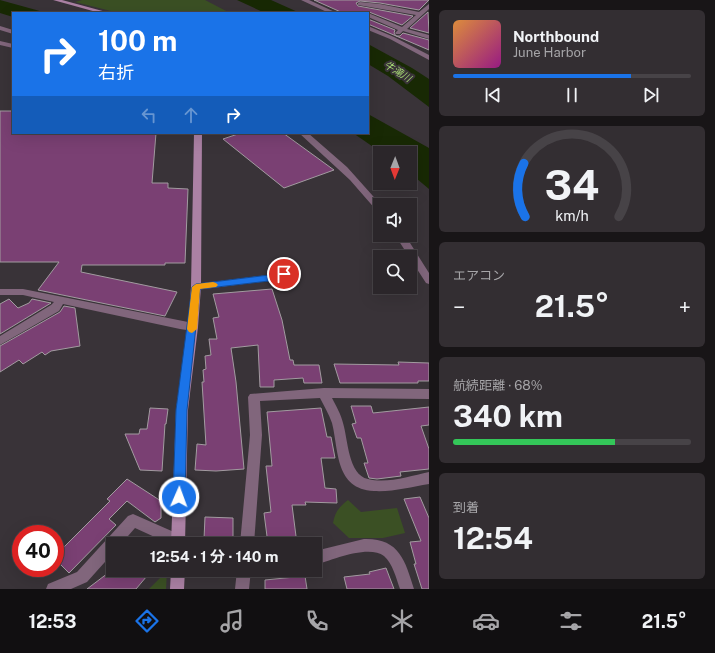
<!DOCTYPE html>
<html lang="ja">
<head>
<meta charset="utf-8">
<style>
  body { margin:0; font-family:"Public Sans","Noto Sans JP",sans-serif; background:#332e32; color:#f1f3f6; height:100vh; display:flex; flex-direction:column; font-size:15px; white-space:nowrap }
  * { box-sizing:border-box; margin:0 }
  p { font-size:13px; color:#a6a5a8 }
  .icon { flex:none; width:22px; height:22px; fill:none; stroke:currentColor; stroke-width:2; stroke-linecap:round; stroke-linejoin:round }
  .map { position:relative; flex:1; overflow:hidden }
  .panel { display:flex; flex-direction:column; gap:10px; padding:10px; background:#181517; width:286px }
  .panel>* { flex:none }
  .guide { position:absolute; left:12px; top:12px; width:357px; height:122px; border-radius:0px; box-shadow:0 4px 16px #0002,0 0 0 1px #474347; background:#1a73e8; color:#fff; overflow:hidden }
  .needle { width:26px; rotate:181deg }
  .buttons { position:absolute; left:373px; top:146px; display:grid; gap:8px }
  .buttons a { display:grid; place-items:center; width:44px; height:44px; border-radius:0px; background:#2b262a; box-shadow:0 4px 16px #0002,0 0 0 1px #474347; font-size:20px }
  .speed { position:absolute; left:12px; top:525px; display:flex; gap:8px; font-size:20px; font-weight:700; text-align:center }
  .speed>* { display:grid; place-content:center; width:52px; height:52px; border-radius:50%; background:#2b262a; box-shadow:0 4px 16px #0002,0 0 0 1px #474347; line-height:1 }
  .speed .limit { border:6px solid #d22; background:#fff; color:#111 }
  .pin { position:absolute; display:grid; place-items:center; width:34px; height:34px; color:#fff; margin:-17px; border:2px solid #fff; border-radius:50%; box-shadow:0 1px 4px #0007 }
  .me { position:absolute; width:44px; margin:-22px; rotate:2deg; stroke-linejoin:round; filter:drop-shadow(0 0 3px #0008) }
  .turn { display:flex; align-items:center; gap:14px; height:84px; padding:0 20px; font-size:18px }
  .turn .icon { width:52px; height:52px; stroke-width:2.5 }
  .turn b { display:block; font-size:28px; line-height:34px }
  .lanes { display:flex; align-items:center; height:38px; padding:0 20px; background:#0003; justify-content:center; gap:20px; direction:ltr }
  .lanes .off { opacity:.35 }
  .big { font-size:30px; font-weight:700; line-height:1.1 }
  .panel .widget { flex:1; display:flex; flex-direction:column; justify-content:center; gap:6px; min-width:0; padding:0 14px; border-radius:6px; background:#332e32 }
  .panel .dial { align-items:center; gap:0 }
  .dial svg { height:104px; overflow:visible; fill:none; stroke:#474347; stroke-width:7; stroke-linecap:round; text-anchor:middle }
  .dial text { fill:#f1f3f6; stroke:none }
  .song { display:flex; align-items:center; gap:12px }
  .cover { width:48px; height:48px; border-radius:6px; background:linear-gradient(135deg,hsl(30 70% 55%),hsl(310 70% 35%)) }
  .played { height:4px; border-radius:2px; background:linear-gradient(90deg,#1a73e8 75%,#474347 75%) }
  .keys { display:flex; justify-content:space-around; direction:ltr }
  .heat { display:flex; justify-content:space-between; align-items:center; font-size:22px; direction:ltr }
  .charge { height:6px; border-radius:3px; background:linear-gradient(90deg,#34c759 68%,#474347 0) }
  .trip { position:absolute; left:106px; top:537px; width:216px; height:40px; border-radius:0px; background:#2b262a; box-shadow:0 4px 16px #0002,0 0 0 1px #474347; font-weight:700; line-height:40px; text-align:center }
  .tab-bar { display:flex; height:64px; justify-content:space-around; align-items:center; background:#110f11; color:#a6a5a8 }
  .tab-bar .icon { width:28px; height:28px }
  .tab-bar .current { color:#1a73e8 }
  .tab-bar b { font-size:18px; color:#f1f3f6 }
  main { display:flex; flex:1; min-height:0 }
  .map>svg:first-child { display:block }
  .green { fill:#3b5024 }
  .water { fill:#182904 }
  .building { fill:#7a4073; stroke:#a29ba0 }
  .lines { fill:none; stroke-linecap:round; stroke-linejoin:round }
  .street { fill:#81667c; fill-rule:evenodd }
  .secondary { fill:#ab81a4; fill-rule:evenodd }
  .route { fill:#1a73e8; stroke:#114b97 }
  .slow { fill:#f59e0b }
  .labels { text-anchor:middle; stroke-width:4; stroke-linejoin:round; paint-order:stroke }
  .far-water-label { font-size:10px; font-style:italic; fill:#a2d272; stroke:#393338 }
</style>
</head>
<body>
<main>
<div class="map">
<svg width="429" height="589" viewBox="0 0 429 589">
  <rect width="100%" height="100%" fill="#393338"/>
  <path class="green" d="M82,0H205L230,13H119L75,2Z
    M348,500L361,512L397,508L405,533L383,538H349L333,523C335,512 339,507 348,500Z
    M167,571L166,589H149Z"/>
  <path class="water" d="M0,0L47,13H13V17L0,13Z
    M237,0H271L300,13H265Z
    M368,44L412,68L429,79V107L388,76L368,64Z
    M368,114L429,148V189L410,173V153H382L353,133H368Z"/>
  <path class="building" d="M314,0H429L419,10L380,3L360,1L356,3L358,6L413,16L402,25L369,12L366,13H343Z
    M428,12L429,33L410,28Z
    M368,19L395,30L394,33L396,36H400L403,33L429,40V50L368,24Z
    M0,111H13V133H156L152,183H168V188L188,189L185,263H165V265H82L81,272L177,292L165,316L38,290L59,262H0Z
    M241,133H283L334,170L284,188L223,139Z
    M272,289L282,320L290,360H293L294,365H319L322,383H304L303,378L274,380V387H260L258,345L231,348L236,382L244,469L216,471L195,470L197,444L206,445L202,382H204L203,370L206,369L205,356L211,355L209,339H217L213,318L219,317L213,294Z
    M9,299L18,308L29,303L32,299L51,303L0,334V304Z
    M64,306L75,308L80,346L51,351L45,355L42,352L23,364L19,360L0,372V346L60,312Z
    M398,362L429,363V381H418V383H340L334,364L399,365Z
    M351,406H371L373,413L429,407V425L421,426L429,449V469L400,472L401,476L377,479L369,478L364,463H368L361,438H357L352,424L356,423Z
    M150,408L168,409L166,424H165L162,471L140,470L125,434H139L140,429H147Z
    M321,408L327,437H331L335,458H321L325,488L336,489L337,503L305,502L306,505H292L297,544H268L264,513L271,512L266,466H272L267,412Z
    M127,479L161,501V518L155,522L127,501L109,519L116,525L69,573L55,559V556L110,501L107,499Z
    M420,497L429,518V589H422L414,564H416L410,542L421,541L404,499Z
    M205,517L233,518V540L204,539Z
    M386,568L394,589H347L344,577L370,574L369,572Z
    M112,570H152L136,589H87Z
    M305,576L307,589H265V580Z"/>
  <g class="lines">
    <path class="street" d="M301,0H309L337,13H329Z
      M360,2L380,4L419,12L429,4V9L407,29L429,35V39L403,31L400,34H396L395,33L398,30L368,17V13L402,27L416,15L358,5V3Z
      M0,26L13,30V34L0,30Z
      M368,26L394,37L429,55V60L390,39L368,30Z
      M0,41L13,44V48L0,45Z
      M299,133H308L347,167L381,205H380V212L377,211L350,180Z
      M395,235H405L429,273V284L426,283Z
      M283,271L288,274L286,276L269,281L196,290L191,287L196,284L269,275Z
      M0,289H23L193,323L197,324L198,327L197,330L193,331L180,329L63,304L59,311L0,345V336L51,305L54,302L23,295H0Z
      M324,388L429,389V399L332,398C336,406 341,414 343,423C348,439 348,475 368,479C387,484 410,476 429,472V484C411,487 393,492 374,491C335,489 339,451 332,423C329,414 324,406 320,398L260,401L262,435L254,544H240L250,435L248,397L250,394Z
      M133,514L183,536L185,541L184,544H170L135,528L121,544H113V553L87,582L71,589H46L48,584L77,572L128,516Z
      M364,539C399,538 405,560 414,589H400C396,578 393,564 384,556C369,544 331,560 315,565V551Z
      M237,570H251L249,589H235Z"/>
    <path class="secondary" d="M53,0H62L110,13H100Z
      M194,133H202L201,287L198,327L188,410L185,544H171L176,410L188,327L191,287Z
      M171,570H185L184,589H170Z"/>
  </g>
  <path class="route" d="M284,271L287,272L288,274L287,276L269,281L200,289L187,410L185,497L184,501L179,503L175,501L173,497L176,410L192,287L196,284L269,275Z"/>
  <path class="slow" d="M213,282L216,283L218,285L216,287L200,289L197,329L192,333L189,332L187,329L192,287L196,284Z"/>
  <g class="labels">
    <g class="far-water-label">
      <text transform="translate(398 71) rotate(32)" y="4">牛滝川</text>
    </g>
  </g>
</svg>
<div class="buttons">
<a><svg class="needle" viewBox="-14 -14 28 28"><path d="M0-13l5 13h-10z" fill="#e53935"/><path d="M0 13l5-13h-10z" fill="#a6a5a8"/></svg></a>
<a><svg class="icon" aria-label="sound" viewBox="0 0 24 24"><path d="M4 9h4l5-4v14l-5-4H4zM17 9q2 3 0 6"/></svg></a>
<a><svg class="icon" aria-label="search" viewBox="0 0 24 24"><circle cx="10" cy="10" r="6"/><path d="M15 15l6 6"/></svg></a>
</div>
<div class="speed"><div class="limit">40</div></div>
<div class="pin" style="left:284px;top:274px;background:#d93025"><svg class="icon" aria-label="arrive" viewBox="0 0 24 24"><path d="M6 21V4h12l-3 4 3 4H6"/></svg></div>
<svg class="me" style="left:179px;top:497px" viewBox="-20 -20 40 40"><circle r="17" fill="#1a73e8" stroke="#fff" stroke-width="3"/><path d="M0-11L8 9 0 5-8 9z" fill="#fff"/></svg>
<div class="trip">12:54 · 1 分 · 140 m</div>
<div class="guide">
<div class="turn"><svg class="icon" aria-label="right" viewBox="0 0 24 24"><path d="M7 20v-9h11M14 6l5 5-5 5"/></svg><div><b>100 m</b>右折</div></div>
<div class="lanes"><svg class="icon off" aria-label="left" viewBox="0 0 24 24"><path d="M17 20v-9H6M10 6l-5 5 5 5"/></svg><svg class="icon off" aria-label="ahead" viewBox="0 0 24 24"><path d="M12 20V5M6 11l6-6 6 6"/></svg><svg class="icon" aria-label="right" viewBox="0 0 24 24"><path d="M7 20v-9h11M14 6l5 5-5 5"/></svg></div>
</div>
</div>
<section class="panel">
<div class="widget">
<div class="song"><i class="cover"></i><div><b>Northbound</b><p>June Harbor</p></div></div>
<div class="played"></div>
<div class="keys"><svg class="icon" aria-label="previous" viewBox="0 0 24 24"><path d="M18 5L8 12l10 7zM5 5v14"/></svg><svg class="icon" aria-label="pause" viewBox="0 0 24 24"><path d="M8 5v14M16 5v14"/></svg><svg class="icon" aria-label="next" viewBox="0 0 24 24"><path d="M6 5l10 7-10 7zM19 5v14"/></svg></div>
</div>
<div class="widget dial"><svg viewBox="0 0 100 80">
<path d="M14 69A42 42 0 1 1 86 69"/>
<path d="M14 69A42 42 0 0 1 13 28" stroke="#1a73e8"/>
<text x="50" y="56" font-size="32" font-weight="700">34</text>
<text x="50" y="72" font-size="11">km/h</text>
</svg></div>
<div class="widget"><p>エアコン</p>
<div class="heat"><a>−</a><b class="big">21.5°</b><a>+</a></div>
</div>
<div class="widget"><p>航続距離 · 68%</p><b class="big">340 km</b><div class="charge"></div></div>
<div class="widget"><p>到着</p><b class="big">12:54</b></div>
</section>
</main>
<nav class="tab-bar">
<b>12:53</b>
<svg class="icon current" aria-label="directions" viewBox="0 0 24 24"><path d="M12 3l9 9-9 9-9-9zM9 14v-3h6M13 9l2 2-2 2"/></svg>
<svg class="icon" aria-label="music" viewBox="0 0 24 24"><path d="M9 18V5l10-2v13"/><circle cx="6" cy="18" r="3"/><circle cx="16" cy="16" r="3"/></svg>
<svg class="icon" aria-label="phone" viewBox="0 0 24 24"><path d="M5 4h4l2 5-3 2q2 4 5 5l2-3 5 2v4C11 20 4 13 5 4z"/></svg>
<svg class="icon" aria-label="climate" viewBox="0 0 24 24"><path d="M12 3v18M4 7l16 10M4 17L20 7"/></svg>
<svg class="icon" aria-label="car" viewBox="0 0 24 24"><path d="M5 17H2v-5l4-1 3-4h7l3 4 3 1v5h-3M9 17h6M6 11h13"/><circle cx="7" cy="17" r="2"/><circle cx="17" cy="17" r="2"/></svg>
<svg class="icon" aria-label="filters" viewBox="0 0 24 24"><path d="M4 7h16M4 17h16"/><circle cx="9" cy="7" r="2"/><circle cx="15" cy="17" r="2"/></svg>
<b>21.5°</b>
</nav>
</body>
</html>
